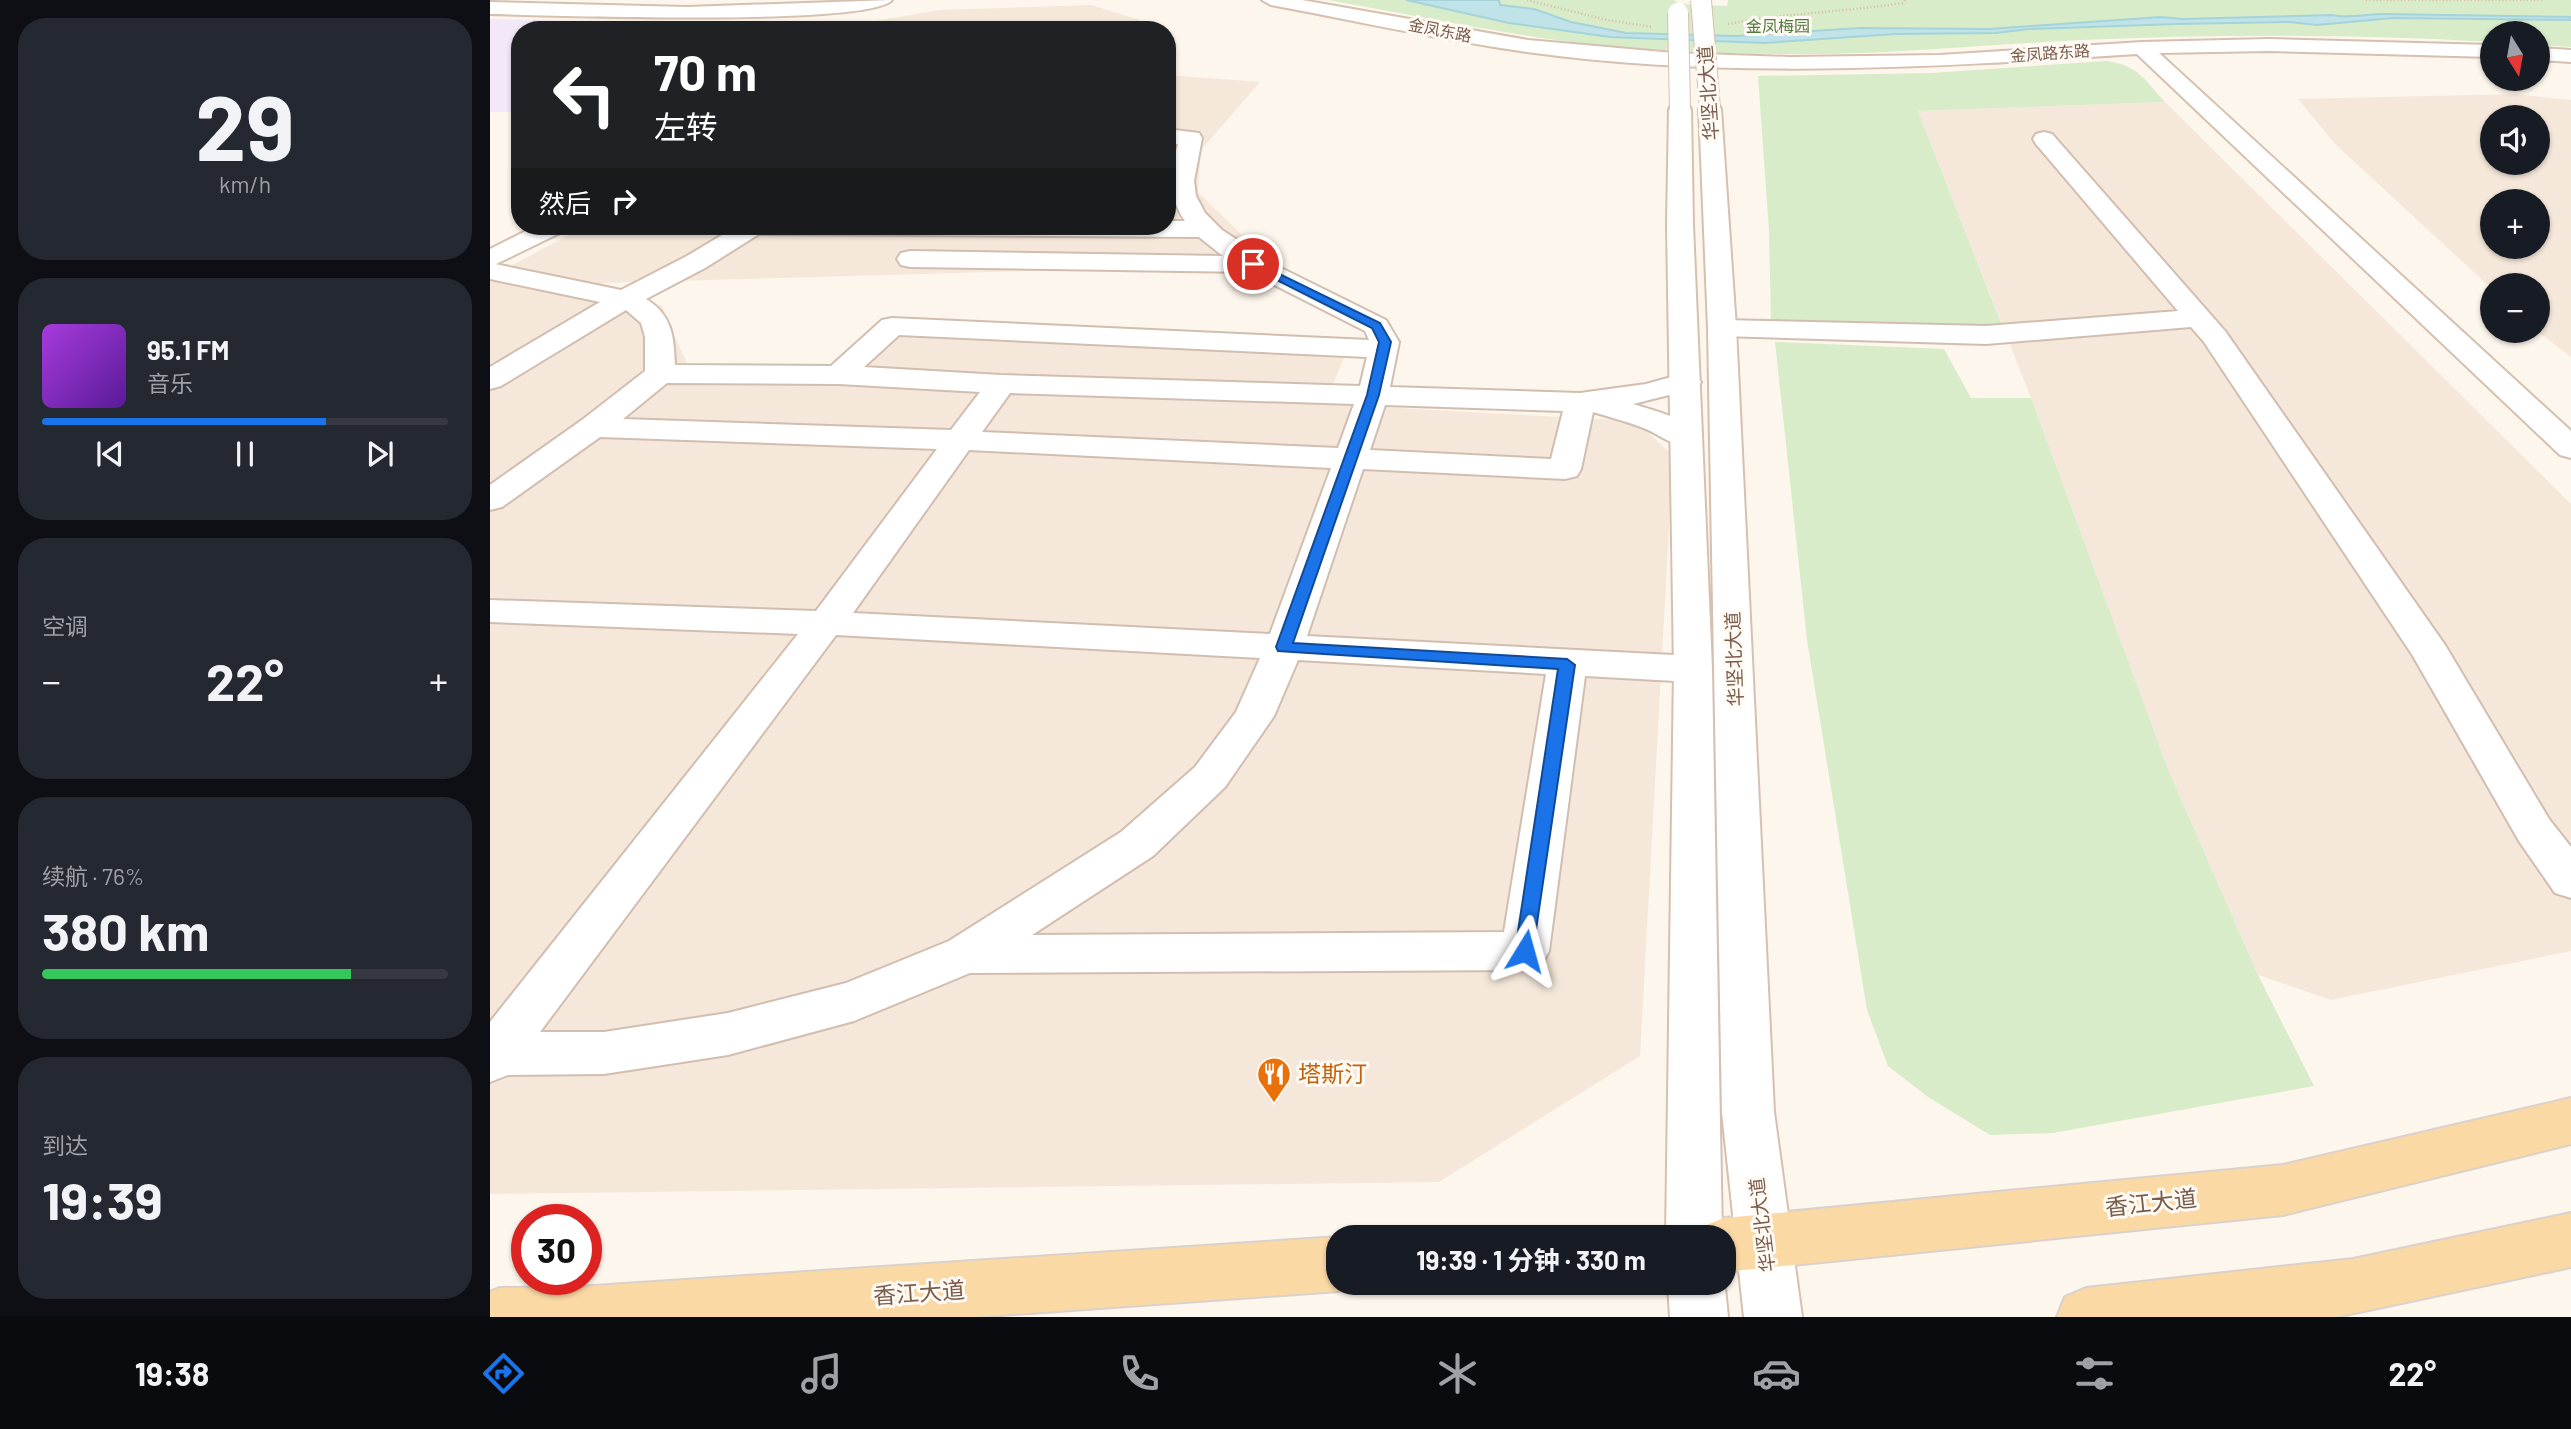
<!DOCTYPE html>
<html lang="zh">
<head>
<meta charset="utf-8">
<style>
  body { margin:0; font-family:Barlow,"Noto Sans SC",sans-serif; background:#242831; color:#f1f3f6; height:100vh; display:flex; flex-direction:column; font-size:26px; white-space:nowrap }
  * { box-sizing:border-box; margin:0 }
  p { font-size:23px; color:#9ea1a6 }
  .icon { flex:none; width:38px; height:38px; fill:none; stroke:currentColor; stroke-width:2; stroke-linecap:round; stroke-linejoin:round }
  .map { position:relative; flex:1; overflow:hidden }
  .side { display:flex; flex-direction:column; gap:18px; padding:18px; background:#0d0f14; width:490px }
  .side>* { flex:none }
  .guide { position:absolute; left:21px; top:21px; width:665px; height:214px; border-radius:28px; box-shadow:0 2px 5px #0004; background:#202124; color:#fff; overflow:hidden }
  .needle { width:46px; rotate:169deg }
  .buttons { position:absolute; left:1990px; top:21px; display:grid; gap:14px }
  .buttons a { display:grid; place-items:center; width:70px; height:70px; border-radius:50%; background:#171b24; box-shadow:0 2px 5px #0004; font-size:35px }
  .speed { position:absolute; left:21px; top:1204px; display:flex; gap:14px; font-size:35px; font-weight:700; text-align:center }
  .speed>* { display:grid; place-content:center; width:91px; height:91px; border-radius:50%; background:#171b24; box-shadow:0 2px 5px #0004; line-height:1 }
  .speed .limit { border:10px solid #d22; background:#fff; color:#111 }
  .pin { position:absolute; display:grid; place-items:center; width:60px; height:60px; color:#fff; margin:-30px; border:4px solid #fff; border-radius:50%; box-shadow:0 2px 7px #0007 }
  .me { position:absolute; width:77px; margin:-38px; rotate:8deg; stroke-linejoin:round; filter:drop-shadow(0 0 5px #0008) }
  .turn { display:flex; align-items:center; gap:24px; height:147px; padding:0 28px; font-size:32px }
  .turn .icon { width:91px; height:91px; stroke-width:2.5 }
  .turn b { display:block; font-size:49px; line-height:60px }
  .then { display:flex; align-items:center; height:66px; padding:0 28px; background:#0003; gap:14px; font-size:26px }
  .big { font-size:52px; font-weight:700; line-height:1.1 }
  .side .card { flex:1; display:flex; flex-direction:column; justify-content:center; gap:10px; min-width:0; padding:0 24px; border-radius:28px; background:#242831 }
  .side .dial { align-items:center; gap:0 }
  .dial b { font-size:91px; line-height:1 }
  .song { display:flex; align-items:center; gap:21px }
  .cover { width:84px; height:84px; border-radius:10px; background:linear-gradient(135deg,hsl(280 70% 55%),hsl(270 70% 35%)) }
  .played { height:7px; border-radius:4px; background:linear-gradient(90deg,#1a73e8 70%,#363941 70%) }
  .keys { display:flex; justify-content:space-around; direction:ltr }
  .heat { display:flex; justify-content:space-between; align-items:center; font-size:38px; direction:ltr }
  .charge { height:10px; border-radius:5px; background:linear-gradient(90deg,#34c759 76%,#363941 0) }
  .trip { position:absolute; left:836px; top:1225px; width:410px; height:70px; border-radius:28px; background:#171b24; box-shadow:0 2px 5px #0004; font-weight:700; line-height:70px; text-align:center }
  .tabs { display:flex; height:112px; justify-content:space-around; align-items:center; background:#090b0e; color:#9ea1a6 }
  .tabs .icon { width:49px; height:49px }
  .tabs .on { color:#1a73e8 }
  .tabs b { font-size:32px; color:#f1f3f6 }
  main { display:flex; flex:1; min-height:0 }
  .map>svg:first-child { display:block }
  .residential { fill:#f5e8da; fill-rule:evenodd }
  .education { fill:#f3e8fa }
  .green { fill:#d8ecc9 }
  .water { fill:#bfe3e8; stroke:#a5d3da; stroke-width:2 }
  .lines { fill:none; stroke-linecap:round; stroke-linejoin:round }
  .street-casing { stroke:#d1beb0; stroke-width:4 }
  .secondary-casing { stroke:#d6c0b0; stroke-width:4 }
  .primary-casing { stroke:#dad1cd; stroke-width:4 }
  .path { stroke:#d9b8a5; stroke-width:2.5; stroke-dasharray:1 2.5; stroke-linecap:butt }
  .street { fill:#fff; fill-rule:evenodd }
  .secondary { fill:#fff; fill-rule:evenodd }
  .primary { fill:#fbd9a5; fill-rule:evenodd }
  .secondary-bridge-casing { stroke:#d6c0b0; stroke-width:22; stroke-linecap:butt }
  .secondary-bridge { stroke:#fff; stroke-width:20 }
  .route { fill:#1a73e8; stroke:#114b97; stroke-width:2 }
  .labels { text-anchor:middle; stroke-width:6; stroke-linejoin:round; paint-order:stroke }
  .far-park-label { font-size:16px; fill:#537a41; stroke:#fffaf3 }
  .far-street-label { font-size:16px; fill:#7a5c4d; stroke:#fffaf3 }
  .street-label { font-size:19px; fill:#7a5c4d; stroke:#fffaf3 }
  .near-food-label { font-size:23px; fill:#c56008; stroke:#fffaf3; text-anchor:start }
  .near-street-label { font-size:23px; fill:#7a5c4d; stroke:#fffaf3 }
</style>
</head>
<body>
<main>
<section class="side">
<div class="card dial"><b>29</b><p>km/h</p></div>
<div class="card">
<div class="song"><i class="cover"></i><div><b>95.1 FM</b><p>音乐</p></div></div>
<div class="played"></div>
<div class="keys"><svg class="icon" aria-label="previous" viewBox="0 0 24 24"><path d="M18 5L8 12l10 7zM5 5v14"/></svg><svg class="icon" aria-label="pause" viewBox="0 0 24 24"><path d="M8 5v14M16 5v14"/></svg><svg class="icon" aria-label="next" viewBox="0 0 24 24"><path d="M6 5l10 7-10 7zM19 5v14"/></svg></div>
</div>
<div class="card"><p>空调</p>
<div class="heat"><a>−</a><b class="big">22°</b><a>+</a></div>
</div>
<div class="card"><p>续航 · 76%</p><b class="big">380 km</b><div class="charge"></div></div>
<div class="card"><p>到达</p><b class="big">19:39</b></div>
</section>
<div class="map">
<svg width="2081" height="1317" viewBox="0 0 2081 1317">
  <rect width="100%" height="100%" fill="#fdf6ec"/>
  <path class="residential" d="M601,5L650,20L647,30H370L374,23L450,10Z
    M677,75L770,82L711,150L708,192L781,264L112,283L172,306L198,366L333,373L383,329L854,358L835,404L1146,421L1183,456L1150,1056L949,1182L0,1194V277L96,226H677Z
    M2024,94L2081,100V357L2047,331L2048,285H2002V289L1845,144L1808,99ZM2002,117H2048V163H2002ZM2002,201H2048V247H2002Z
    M1675,102L2081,504V951L1841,1000L1768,975L1680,774L1541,398L1428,111Z"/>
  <path class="education" d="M0,19L73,21L74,26L138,27L160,22L270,23L292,30H30V112H0Z"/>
  <path class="green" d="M838,0H1184L1188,4L1237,6L1238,0H2081V47L2048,45V33H2002V42C1865,34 1728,34 1591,40C1505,44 1420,53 1333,54C1242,55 1148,51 1058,39C984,28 911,13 838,0Z
    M1616,61C1648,65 1654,79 1675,102L1428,111L1513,328L1393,327L1281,321L1279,231L1268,76L1441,73Z
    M1285,342L1454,349L1481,398H1541L1680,774L1768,975L1824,1086L1563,1133L1500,1135L1438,1097L1398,1066L1377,1010L1317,640Z"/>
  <path class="water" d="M916,0H1009L1010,5L1044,9L1081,22L1136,33L1246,36L1370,28L1499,29L1671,17L1693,19L1842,15C1858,19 1876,14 1894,14L2081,17V20L1903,18L1827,25L1800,22L1687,24L1539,29L1506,33L1405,34L1274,43L1120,37L1019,23Z"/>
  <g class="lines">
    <g class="street-casing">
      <path id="street" d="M677,129L709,133L712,138L704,181L706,196L715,213L732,230L787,266L896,320L909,342L900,387L1090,393L1156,384L1196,373L1207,376L1211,382L1207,388L1143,404C1165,411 1198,418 1212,438L1207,445C1184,450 1171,434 1151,427C1135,421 1119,417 1103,412L1091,469L1087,476L1075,479L873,469L817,636L1203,656L1217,660L1222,669L1217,678L1203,682L1095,676L1059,951L1052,964L1035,970L480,973L364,1021L238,1055L114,1074L18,1075L0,1082V1022L308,634L0,622V600L326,611L447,449L110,437L12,507L0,510V485L92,420L155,371V337L151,323L136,310L11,386L0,389V367L110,302L0,279V263L131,290L197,256L247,226H677V221H695C678,196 679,172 688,144L677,143ZM269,234L709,237L733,256L420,251L411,253L407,259L411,265L420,267L759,272L875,331L879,340L402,318L392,320L341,366L185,365C184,336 182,315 156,299L215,268ZM409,335L877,357L870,386L511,375L374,367ZM177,383L349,384L490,392L461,430L133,419ZM520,393L864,404L848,448L492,432ZM895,405L1073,411L1061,459L880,450ZM479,450L841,468L780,634L363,613ZM346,635L770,658L746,712L705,767L631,832L459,941L356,983L238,1013L114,1032H50ZM808,660L1056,674L1014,932L542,935L663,856L735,787L784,716Z
        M1554,132L1562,134L1735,331L1955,645L2059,819L2081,847V898L2065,893L2029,841L1923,656L1714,342L1701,327L1496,344L1232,336L1222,334L1218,328L1222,322L1232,320L1496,326L1688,311L1546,144L1543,139L1546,134Z"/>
    </g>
    <g class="secondary-casing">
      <path id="secondary" d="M402,0C380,27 52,15 0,14V2L197,7Z
        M772,0H812L1038,40L1184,53L1300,57L1450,55L1652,42L1779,39L2002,45V57L1779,51L1669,53L2081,431V458L2070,455L1647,54C1445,67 1239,80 1037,52C952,40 866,21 781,5Z
        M2048,48L2081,50V62L2048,60Z
        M1190,103L1198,104L1201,109L1203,225L1222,669L1232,1237H1176L1184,669L1177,225L1179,109L1182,104Z
        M1220,103L1228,104L1231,109L1246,328L1284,1112L1312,1317H1254L1232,1112L1218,328L1209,109L1212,104Z
        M46,226H78L74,231L0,267V249Z
        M1234,1278L1238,1317H1180L1178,1283H1234Z"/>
    </g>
    <g class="primary-casing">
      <path id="primary" d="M2081,1098V1144L1793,1215L1234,1272V1237H1209L1214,1226L1234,1218L1793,1165Z
        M2081,1213V1267L1846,1317H1567L1575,1297L1596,1288L1863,1259Z
        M849,1237V1283H869L849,1291L484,1317H0V1292L9,1288L88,1287Z"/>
    </g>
    <path class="path" d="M1037,0L1117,20L1163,27
      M1876,0H2053
      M1238,24C1296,13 1354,12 1412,3L1415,0"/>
    <use href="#street" class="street"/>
    <use href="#secondary" class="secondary"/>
    <use href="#primary" class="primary"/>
    <g class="secondary-bridge-casing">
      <path id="secondary-bridge" d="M1211,0L1220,109
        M1188,13L1190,109"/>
    </g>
    <use href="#secondary-bridge" class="secondary-bridge"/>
  </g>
  <path class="route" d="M763,261L890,323L901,342L889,395L803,643L1077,659L1085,665L1042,957L1035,959L1028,957L1025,951L1068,669L788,651L786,647L877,395L889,342L882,328L759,266V262Z"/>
  <defs>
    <g id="restaurant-pin" transform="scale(1.75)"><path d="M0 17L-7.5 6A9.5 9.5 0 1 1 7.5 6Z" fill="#e8710a" stroke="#fffaf3"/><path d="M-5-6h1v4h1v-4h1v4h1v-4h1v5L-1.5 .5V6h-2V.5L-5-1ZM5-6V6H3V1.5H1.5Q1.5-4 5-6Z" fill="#fff"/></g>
  </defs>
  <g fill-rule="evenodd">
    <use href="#restaurant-pin" x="784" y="1074"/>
  </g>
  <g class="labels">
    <g class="far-park-label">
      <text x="1288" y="32">金凤梅园</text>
    </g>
    <g class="far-street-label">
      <text transform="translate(950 30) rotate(11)" y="6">金凤东路</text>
      <text transform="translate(1560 53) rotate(-4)" y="6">金凤路东路</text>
    </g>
    <g class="street-label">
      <text transform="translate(1218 93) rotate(-94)" y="7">华坚北大道</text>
      <text transform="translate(1244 659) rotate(-92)" y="7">华坚北大道</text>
      <text transform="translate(1272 1225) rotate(-97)" y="7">华坚北大道</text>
    </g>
    <g class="near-food-label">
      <text x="808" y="1082">塔斯汀</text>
    </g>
    <g class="near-street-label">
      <text transform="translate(1661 1203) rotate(-6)" y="8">香江大道</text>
      <text transform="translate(429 1293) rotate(-4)" y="8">香江大道</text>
    </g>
  </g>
</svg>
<div class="buttons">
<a><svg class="needle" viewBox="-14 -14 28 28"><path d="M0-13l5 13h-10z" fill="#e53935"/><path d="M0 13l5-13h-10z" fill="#9ea1a6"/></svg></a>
<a><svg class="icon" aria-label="sound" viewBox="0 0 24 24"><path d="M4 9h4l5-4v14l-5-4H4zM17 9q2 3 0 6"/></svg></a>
<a>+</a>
<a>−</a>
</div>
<div class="speed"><div class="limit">30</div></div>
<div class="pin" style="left:763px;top:264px;background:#d93025"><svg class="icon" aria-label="arrive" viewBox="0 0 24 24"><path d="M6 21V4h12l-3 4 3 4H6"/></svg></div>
<svg class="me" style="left:1035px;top:951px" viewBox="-20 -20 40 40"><path d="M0-17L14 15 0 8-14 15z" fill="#1a73e8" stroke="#fff" stroke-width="4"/></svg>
<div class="trip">19:39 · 1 分钟 · 330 m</div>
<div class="guide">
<div class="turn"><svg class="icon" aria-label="left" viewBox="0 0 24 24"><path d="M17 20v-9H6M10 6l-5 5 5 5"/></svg><div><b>70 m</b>左转</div></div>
<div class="then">然后<svg class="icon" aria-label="right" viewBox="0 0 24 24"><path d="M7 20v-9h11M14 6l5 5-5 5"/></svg></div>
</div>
</div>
</main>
<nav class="tabs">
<b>19:38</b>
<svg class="icon on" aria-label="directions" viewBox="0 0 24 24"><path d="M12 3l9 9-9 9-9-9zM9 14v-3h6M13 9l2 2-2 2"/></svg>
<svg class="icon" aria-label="music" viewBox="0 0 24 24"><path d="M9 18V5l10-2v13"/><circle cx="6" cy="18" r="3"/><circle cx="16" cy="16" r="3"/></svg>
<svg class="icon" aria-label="phone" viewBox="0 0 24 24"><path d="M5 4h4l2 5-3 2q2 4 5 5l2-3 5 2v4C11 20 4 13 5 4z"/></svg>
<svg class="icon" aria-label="climate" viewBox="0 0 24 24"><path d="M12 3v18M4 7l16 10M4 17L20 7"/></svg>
<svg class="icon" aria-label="car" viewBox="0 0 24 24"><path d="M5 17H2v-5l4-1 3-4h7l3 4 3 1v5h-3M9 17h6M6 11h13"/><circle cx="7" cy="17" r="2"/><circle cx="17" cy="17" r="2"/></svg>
<svg class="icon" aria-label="filters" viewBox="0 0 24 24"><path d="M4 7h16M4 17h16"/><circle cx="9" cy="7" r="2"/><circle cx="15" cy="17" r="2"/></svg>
<b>22°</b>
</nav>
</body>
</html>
